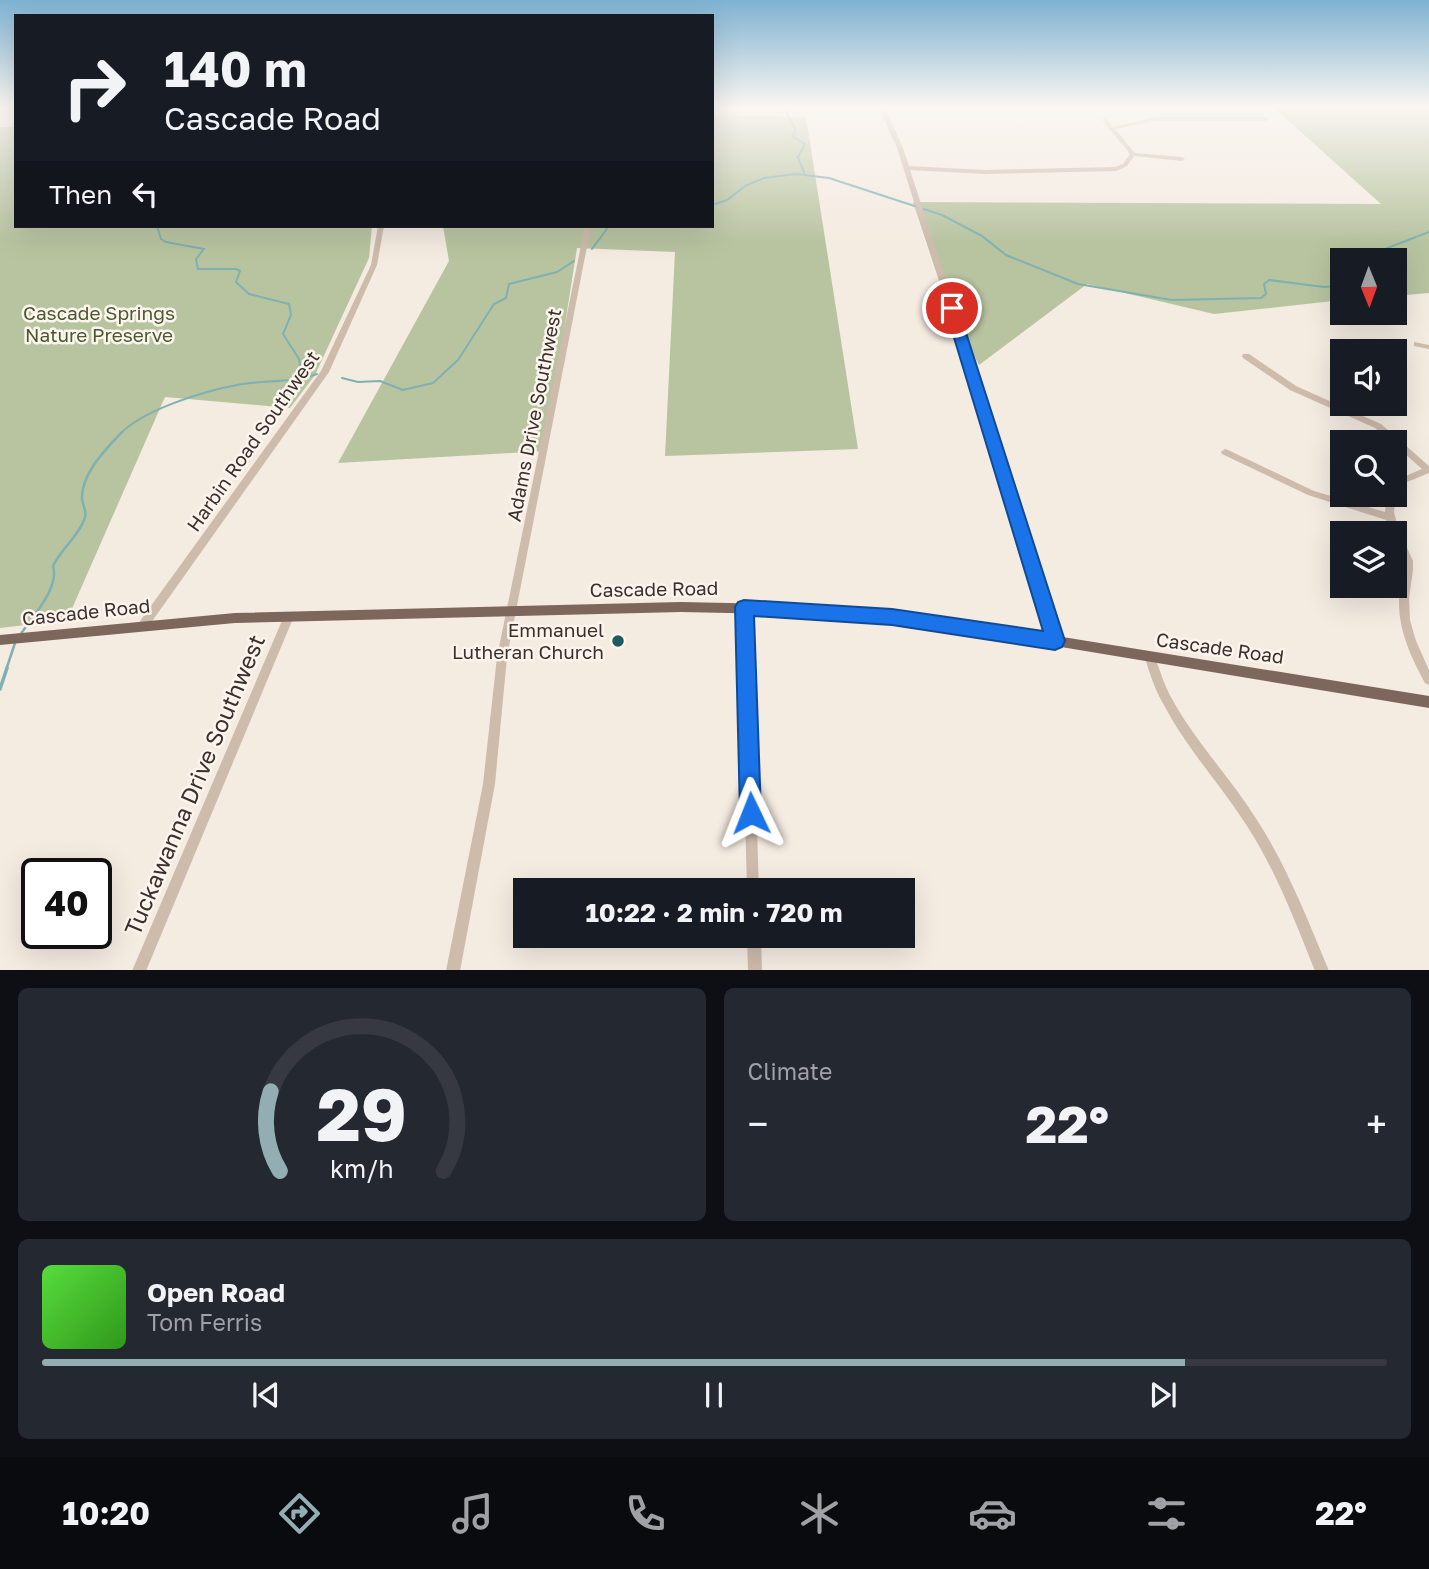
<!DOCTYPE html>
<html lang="en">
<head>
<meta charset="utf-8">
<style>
  body { margin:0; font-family:"Golos Text",sans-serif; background:#242831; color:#f1f3f6; height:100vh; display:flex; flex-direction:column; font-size:26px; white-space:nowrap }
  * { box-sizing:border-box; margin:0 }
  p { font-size:23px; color:#9ea1a6 }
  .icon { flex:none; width:38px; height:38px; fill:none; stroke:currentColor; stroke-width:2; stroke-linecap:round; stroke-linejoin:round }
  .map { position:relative; height:970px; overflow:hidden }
  .details { display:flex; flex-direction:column; gap:18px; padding:18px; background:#0d0f14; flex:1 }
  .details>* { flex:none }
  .guide { position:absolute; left:14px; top:14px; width:700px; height:214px; border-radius:0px; box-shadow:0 7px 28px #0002; background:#171b24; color:#f1f3f6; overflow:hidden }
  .needle { width:46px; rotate:179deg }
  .controls { position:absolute; left:1330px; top:248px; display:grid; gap:14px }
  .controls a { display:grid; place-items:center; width:77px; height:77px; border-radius:0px; background:#171b24; box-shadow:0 7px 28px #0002; font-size:35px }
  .speed { position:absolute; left:21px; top:858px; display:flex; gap:14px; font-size:35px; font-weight:700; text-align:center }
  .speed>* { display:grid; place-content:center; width:91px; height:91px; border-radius:50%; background:#171b24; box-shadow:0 7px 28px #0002; line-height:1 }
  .speed .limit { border:4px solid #111; border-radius:10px; background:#fff; color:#111 }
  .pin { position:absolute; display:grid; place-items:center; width:60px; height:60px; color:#fff; margin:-30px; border:4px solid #fff; border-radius:50%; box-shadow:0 2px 7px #0007 }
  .me { position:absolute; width:77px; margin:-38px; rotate:358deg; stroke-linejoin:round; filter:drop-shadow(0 0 5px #0008) }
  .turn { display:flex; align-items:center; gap:24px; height:147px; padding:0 35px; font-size:32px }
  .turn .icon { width:91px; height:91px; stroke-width:2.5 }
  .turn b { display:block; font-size:49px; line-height:60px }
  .then { display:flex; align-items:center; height:66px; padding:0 35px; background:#0003; gap:14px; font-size:26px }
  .big { font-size:52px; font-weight:700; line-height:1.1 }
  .details .card { flex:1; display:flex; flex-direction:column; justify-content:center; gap:10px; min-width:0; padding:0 24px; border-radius:10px; background:#242831 }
  .details .dial { align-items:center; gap:0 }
  .dial svg { height:182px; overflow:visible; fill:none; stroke:#363941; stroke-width:7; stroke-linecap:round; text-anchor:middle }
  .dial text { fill:#f1f3f6; stroke:none }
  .song { display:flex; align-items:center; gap:21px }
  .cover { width:84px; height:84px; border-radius:10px; background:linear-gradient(135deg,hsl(110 70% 55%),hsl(110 70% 35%)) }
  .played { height:7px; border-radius:4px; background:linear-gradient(90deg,#92aeb2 85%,#363941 85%) }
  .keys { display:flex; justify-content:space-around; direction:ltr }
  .heat { display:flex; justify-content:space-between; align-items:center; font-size:38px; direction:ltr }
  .details .tiles { flex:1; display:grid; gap:18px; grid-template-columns:1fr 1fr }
  .card:last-child { grid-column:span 2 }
  .trip { position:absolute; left:513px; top:878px; width:402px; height:70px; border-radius:0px; background:#171b24; box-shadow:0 7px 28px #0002; font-weight:700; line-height:70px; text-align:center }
  .tab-bar { display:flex; height:112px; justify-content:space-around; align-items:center; background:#090b0e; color:#9ea1a6 }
  .tab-bar .icon { width:49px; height:49px }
  .tab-bar .current { color:#92aeb2 }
  .tab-bar b { font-size:32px; color:#f1f3f6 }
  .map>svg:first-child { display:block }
  .green { fill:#b8c4a0 }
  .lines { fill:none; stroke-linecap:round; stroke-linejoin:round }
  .stream-far2 { stroke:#7fb0b2; stroke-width:2 }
  .stream-far1 { stroke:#7fb0b2; stroke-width:2.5 }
  .stream { stroke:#7fb0b2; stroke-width:3.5 }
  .minor { fill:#cdbbac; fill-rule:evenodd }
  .major { fill:#7d675c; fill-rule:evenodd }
  .route { fill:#1a73e8; stroke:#114b97; stroke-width:2 }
  .poi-dot { fill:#1f5a5e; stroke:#fbf5ee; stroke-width:2.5 }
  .labels { text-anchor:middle; stroke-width:5; stroke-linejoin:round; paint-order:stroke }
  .park-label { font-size:19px; fill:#4a5a2e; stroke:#fbf5ee }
  .street-label { font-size:19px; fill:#3b302b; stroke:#fbf5ee }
  .poi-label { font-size:19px; fill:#3b302b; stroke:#fbf5ee; text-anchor:end }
  .near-street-label { font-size:23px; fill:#3b302b; stroke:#fbf5ee }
</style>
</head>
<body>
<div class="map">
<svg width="1429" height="971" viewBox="0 0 1429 971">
  <rect width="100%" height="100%" fill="#f4ebe1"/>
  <path class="green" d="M1272,106H1429V293L1395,296V261H1342V300L1214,314L1087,284L979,365L946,301L913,202L1381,204Z
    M712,115L806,117L858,449L665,456L675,252L577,248L545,451L338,463L449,261L443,226H712Z
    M0,127H16V226H372L369,258L315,375L290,408L165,397L67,620L0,628Z"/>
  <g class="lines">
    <path class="stream-far2" d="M793,106L786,112L796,130L792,136L805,144L798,157L805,175
      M712,205L727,200L745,186L764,178L796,174L829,178L942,215L982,236L1006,255L1078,284L1172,300L1261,298L1266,294L1264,284L1269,280L1324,287L1342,286
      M157,226L161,239L166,242L204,249L196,259L198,269H236L240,271L236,282L249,294L289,304L291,315L283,334L299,359L303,379
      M592,249L609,226
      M1389,261L1383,255L1385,249L1429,232
      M342,378L358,382L380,381L403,390L433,383L458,360L494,304L506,298L509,284L557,272L574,261
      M119,435C142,410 204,391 237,385C264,380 291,383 317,374"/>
    <path class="stream-far1" d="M20,635C32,617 60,588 53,566C61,549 78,537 84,520C88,512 83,507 82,499C81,474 105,450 121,433
      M6,670L15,643"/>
    <path class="stream" d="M0,689L7,668"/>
    <path class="minor" d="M878,106H884L903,148L909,166L985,170L1115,167L1123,164L1130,154L1103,121L1102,120L1105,118L1113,127L1155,117H1266L1269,119L1266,121H1155L1115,129L1135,153L1182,157L1185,159L1182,161L1134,156L1127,166L1116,171L985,174L910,170L1041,571L1060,641L1059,644L1055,646L1051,644L1050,641L1031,571L897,148Z
      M378,226H384L377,265L329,372L148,627L144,628L140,627L139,624L140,621L321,371L371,265Z
      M585,226H591L507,657L495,784L460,971H446L483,784L497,657Z
      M1414,342L1429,345V349L1414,346Z
      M1243,354H1249L1296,386L1381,424L1429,466V473L1407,482L1397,498L1395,503L1394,512L1398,528L1413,561V570L1409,598L1410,620L1416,641L1429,670V685L1425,683C1411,657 1398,630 1399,599C1400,588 1405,577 1404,566C1403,554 1395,545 1395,534H1392L1386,520L1308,495L1222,454L1221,452L1225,449L1228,450L1314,491L1385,512L1386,503L1389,495H1395C1395,478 1408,475 1422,469L1395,445V443H1392L1375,428L1290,390L1243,358L1242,356Z
      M745,603L749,604L750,607L759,891H747L740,607L741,604Z
      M289,612L293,613L294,616L146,971H132L284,616L285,613Z
      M1150,653L1154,655C1160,670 1164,685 1172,699C1195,741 1229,776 1255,817C1286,864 1307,918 1329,971H1315C1295,921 1276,871 1247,826C1221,785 1188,750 1165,707C1156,692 1150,675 1145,658L1146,655Z
      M747,936H761L762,971H748Z"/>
    <path class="major" d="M681,602L816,605L964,621L1429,696V708L964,631L816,615L681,612L235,623L0,645V635L235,613Z"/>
  </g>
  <linearGradient id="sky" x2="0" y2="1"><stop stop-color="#7eb2d2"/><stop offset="0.44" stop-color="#faf6f2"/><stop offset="1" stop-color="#faf6f2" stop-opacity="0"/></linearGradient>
  <rect width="1429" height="242" fill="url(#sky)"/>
  <path class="route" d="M952,304L958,308L1065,641L1062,647L1055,650L892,625L754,616L761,813L758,821L751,824L743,821L740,813L735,607L738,602L744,600L892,609L1043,631L945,308Z"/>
  <circle class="poi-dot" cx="618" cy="641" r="7"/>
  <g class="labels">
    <g class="park-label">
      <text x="99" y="320">Cascade Springs<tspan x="99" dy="22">Nature Preserve</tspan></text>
    </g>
    <g class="street-label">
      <text transform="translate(534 415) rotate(-79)" y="7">Adams Drive Southwest</text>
      <text transform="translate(253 441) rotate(-55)" y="7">Harbin Road Southwest</text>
      <text transform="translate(654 589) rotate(-1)" y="7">Cascade Road</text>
      <text transform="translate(86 612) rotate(-6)" y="7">Cascade Road</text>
      <text transform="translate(1220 648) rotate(8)" y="7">Cascade Road</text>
    </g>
    <g class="poi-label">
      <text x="604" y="637">Emmanuel<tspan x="604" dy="22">Lutheran Church</tspan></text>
    </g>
    <g class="near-street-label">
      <text transform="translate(195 785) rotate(-67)" y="8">Tuckawanna Drive Southwest</text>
    </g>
  </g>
</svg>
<div class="controls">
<a><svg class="needle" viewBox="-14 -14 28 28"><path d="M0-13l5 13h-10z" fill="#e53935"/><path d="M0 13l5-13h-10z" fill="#9ea1a6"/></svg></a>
<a><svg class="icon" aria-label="sound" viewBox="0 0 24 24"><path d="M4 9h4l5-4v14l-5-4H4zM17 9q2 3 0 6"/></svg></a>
<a><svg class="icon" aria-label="search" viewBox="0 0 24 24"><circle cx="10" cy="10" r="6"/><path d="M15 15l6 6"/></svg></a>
<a><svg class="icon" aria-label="layers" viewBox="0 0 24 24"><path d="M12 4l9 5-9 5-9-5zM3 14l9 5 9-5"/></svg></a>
</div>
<div class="speed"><div class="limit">40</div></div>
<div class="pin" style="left:952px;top:308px;background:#d93025"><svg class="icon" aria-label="arrive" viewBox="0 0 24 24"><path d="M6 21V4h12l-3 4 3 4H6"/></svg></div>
<svg class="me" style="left:751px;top:813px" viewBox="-20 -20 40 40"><path d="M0-17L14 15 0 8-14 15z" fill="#1a73e8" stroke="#fff" stroke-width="4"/></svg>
<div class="trip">10:22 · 2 min · 720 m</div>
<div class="guide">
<div class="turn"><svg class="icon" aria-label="right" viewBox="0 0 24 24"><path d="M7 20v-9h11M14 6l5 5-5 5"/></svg><div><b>140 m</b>Cascade Road</div></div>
<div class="then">Then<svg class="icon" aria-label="left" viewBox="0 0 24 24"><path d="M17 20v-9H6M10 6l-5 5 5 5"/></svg></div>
</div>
</div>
<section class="details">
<div class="tiles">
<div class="card dial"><svg viewBox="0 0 100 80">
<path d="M14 69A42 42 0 1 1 86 69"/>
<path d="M14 69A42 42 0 0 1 10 34" stroke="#92aeb2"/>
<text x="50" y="56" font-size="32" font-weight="700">29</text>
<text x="50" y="72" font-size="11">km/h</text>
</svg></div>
<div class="card"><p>Climate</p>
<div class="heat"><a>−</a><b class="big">22°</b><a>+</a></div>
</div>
<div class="card">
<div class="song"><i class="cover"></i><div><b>Open Road</b><p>Tom Ferris</p></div></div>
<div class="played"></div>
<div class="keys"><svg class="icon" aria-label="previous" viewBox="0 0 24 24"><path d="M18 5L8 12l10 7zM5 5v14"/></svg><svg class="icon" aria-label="pause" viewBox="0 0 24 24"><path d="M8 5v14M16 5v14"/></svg><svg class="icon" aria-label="next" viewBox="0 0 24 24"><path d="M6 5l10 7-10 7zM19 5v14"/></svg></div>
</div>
</div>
</section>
<nav class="tab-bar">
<b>10:20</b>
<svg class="icon current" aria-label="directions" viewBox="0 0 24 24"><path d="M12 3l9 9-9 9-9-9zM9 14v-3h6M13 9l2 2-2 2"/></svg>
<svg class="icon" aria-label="music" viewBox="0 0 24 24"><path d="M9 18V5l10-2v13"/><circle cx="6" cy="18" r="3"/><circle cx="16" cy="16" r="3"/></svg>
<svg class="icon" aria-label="phone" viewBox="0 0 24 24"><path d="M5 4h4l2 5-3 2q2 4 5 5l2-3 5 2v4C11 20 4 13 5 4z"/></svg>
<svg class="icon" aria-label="climate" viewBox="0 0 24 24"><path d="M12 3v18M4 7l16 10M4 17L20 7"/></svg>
<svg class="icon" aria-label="car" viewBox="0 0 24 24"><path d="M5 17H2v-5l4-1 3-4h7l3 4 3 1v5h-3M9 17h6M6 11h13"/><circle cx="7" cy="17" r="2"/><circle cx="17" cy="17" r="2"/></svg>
<svg class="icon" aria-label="filters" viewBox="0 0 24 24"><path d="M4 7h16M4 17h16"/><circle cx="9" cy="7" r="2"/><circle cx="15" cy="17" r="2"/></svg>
<b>22°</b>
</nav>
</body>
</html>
